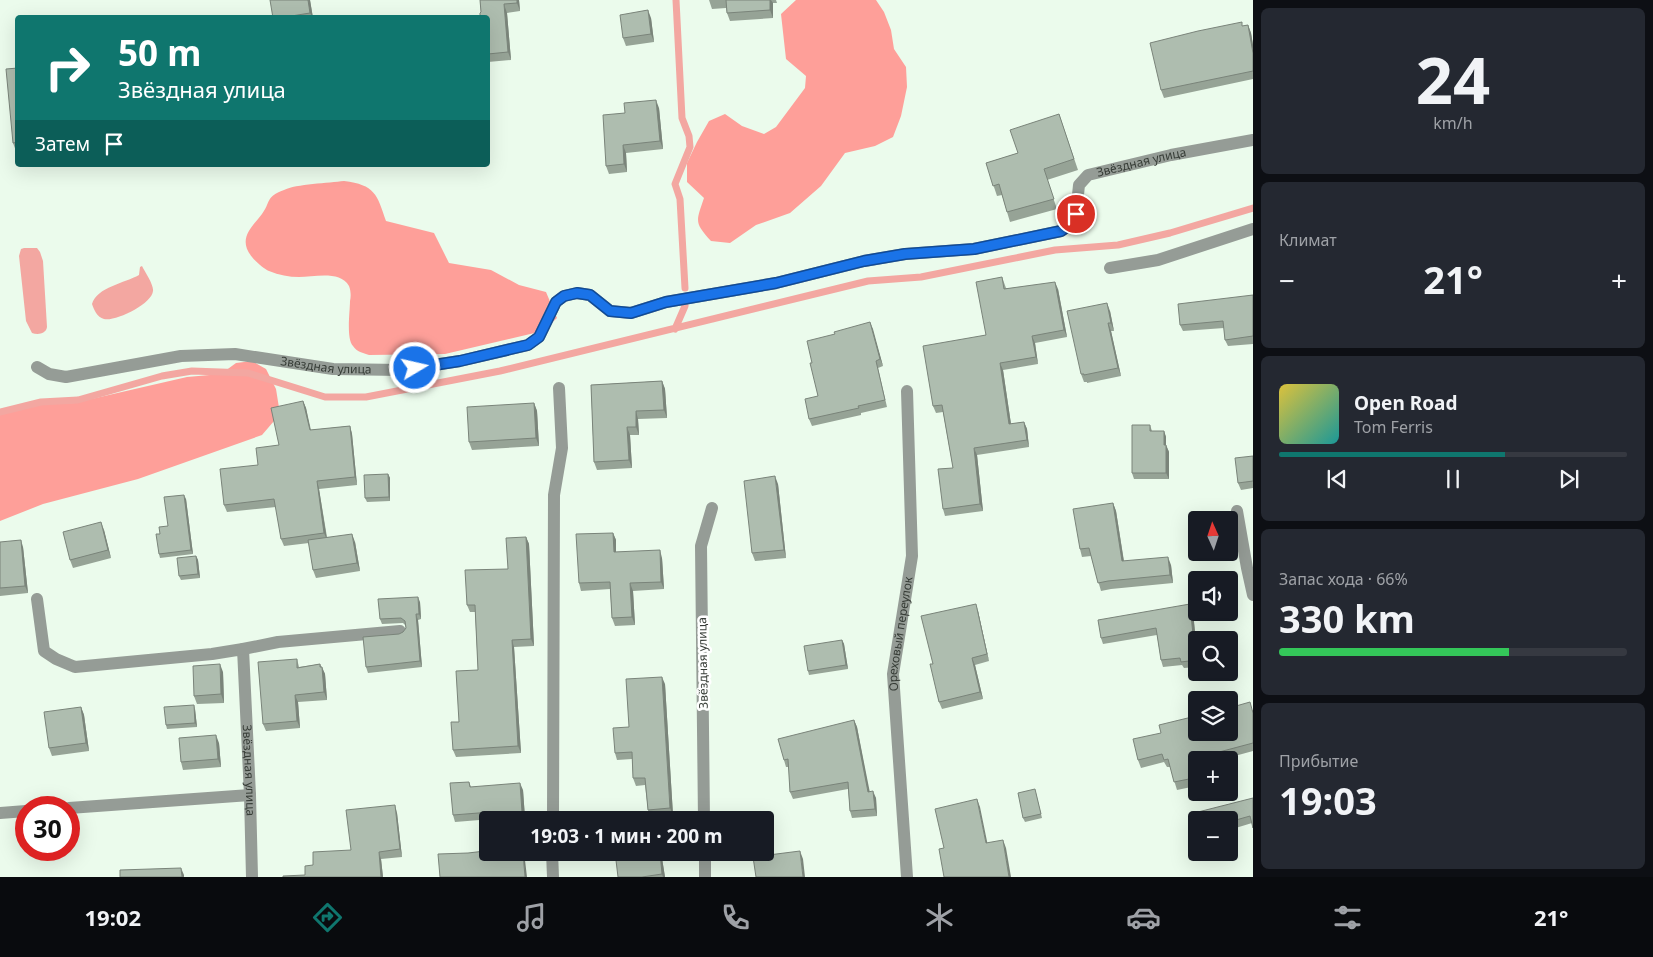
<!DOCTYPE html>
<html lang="ru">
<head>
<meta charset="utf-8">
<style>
  body { margin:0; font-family:"Noto Sans",sans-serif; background:#242831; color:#f1f3f6; height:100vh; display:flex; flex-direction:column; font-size:19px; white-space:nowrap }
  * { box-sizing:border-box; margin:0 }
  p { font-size:16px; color:#9ea1a6 }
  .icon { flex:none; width:28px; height:28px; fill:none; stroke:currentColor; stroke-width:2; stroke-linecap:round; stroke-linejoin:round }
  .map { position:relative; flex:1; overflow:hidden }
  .sheet { display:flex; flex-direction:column; gap:8px; padding:8px; background:#0d0f14; width:400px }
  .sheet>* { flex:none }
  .guide { position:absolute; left:15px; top:15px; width:475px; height:152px; border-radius:5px; box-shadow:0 5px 20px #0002; background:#0f766e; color:#fff; overflow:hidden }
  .needle { width:32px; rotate:357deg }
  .fabs { position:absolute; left:1188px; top:511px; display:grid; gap:10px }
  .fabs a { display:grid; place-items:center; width:50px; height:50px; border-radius:5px; background:#171b24; box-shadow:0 5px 20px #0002; font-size:25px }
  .speed { position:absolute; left:15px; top:796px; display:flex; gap:10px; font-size:25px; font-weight:700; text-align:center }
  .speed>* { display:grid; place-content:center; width:65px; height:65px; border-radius:50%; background:#171b24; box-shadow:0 5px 20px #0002; line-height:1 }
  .speed .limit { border:8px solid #d22; background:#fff; color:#111 }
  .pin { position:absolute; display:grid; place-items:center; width:42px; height:42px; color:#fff; margin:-21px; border:2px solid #fff; border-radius:50%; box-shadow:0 1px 5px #0007 }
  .me { position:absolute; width:55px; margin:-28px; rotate:81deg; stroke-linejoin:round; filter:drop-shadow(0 0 4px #0008) }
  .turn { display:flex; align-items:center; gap:18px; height:105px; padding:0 20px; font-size:22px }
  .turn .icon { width:65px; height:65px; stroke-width:2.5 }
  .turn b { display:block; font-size:35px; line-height:42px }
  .then { display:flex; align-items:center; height:48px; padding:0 20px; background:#0003; gap:10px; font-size:19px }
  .big { font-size:38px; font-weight:700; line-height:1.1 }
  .sheet .card { flex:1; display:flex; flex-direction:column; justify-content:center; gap:8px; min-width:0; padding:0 18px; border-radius:8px; background:#242831 }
  .sheet .dial { align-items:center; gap:0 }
  .dial b { font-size:65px; line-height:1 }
  .song { display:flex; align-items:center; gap:15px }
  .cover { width:60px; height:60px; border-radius:8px; background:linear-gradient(135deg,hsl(50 70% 55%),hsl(180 70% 35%)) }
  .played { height:5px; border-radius:2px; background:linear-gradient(90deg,#0f766e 65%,#363941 65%) }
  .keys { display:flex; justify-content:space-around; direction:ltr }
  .heat { display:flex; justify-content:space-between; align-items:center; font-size:28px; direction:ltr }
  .charge { height:8px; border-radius:4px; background:linear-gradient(90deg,#34c759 66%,#363941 0) }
  .trip { position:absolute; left:479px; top:811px; width:295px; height:50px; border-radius:5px; background:#171b24; box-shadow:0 5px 20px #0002; font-weight:700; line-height:50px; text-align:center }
  .tab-bar { display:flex; height:80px; justify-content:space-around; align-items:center; background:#090b0e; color:#9ea1a6 }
  .tab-bar .icon { width:35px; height:35px }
  .tab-bar .active { color:#0f766e }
  .tab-bar b { font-size:22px; color:#f1f3f6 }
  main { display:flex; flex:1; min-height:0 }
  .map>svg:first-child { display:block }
  .forest { fill:#fe9f99 }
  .water { fill:#f3a7a1 }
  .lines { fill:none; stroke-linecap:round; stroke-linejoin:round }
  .stream { stroke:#f3a7a1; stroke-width:7 }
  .minor { stroke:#959c96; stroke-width:12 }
  .wall { fill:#96a396 }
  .shaded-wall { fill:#7a847a }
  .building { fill:#aebdaf; stroke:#7a847a }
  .route-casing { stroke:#114b97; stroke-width:12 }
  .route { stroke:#1a73e8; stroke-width:9 }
  .labels { text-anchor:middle; stroke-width:5; stroke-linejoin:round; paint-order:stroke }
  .street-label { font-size:12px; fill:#373d37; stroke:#fff }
</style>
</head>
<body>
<main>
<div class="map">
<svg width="1253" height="877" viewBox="0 0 1253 877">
  <rect width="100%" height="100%" fill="#ebfbec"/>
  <path class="forest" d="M796,0H876L884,12L891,30L894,49L906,67L907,87L901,116L893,137L875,146L845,153L821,186L790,213L756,225L730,243L711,241C694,222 696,222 704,198L687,182V163L697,142L709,121L725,114L742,126L764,134L776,127L805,88L806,76L786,59L781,14Z
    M344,181C375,185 377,194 386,221L434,233L449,263L491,270L519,285L546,292L557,318L543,331L445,354L369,355C363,353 357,352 353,346C346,338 350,312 350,301C351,297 351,291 349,286C340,270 314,277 299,277C289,277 279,275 269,271C264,269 256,262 252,257C237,239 252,227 262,214C271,202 265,197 284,190C296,184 329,183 344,181Z
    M252,361L266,369L276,389L280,414L262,435L138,479L43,504L0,521V413L27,405L74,403L187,377L221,374L236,363Z"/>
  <path class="water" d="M24,248H37L40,252L43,261L47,327C46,334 38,335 32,333L26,321L19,256L21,249Z
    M142,266C145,272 154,285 153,291C152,304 115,322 104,319C97,317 94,310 92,304C97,287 125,283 139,275L140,267Z"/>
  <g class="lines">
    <path class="stream" d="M676,0L682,118L689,136L690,147L675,184L680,199L685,288
      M675,329L685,306
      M0,412L41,402L78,400L162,376L192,371L248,373L325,397H366L500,371L868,281L921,277L1055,250L1118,245L1170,233L1253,208"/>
    <g class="minor">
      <path d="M1110,268L1158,260L1253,229"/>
      <path id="s1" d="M37,367L49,374L66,377L181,356L235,354L333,369L400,370L460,361L528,345L539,337L556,302L564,296L577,293L590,295L610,311L631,313L666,302L776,283L864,261L905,254L974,249L1061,231L1071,224L1076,214L1079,185L1088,175L1171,155L1253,140"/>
      <path d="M1237,511L1247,568L1253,595"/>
      <path id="s2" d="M37,599L44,651L56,659L75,667L212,654L243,649L250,795L252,877"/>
      <path d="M243,649L278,642L400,631"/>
      <path d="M69,808L250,795"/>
      <path d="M0,813L26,811"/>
      <path d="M553,820L554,495L562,448L559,388"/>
      <path d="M704,820L701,546L712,508"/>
      <path d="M552,852L553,877"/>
      <path d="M705,852V877"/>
      <path id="s3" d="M907,877L893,674L912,556L907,391"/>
    </g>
  </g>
  <path class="wall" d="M310,0L313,18H273Z
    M480,0H519L520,11L507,13L511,60L488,62V18L481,12Z
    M709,0H776L777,3H773V18L730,21L727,13L726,8L712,9Z
    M651,18L654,42L626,46L623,38Z
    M1248,25L1251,33L1253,45V79L1164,98L1161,90L1243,26Z
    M18,68V151H16L13,143Z
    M659,108L663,149L626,153L627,172L609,174L606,166L625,113Z
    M1059,114L1078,170L1047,180L1057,209L1010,222L1002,195L997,196L986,163L1018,153Z
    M1002,277L1006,288L1058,289L1067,337L1035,343L1038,364L1003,370L1011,424L1024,422L1027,429L1029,447L977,455L983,511L945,516L943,509L953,468L943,412L936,413L933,406L986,335Z
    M1253,295V344L1228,346L1225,340L1224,328L1183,331L1180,325Z
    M1110,311L1114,331H1111L1121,376L1087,383V382H1084L1081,374Z
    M870,322L883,366L878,368L887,407L861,413V415L812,426L809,419L818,396L812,363Z
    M662,381L665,389L667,418L638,419L639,435H630L632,468L597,470L594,462L591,385Z
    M303,401L306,408L311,430L350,426L352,434L357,485L319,489L327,537L355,542L360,571L316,578L313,570L309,543L284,546L281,539L276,507L227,512L224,505L258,465L279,445Z
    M534,403L537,411L539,446L472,450L469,442Z
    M1150,425L1152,431H1164L1166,437V445L1169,452V479H1134L1132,473Z
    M1253,456V488L1241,490L1238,483Z
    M388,474L390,478V501L367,502L365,498Z
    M778,484L786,558L755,561L752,553Z
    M186,499L193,554L160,558L159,554L160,534L168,526Z
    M1113,503L1116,511L1124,561L1171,565L1173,583L1111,589L1101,591L1091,556L1082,557L1080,549Z
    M104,530L111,558L73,568L70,560Z
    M613,533L616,540V552L662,558L664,589L633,591L635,625L615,626L612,618L610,589L581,591L579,583Z
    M526,537L529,544L534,646L514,647L521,753L456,757L453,750L459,722L478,670L475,612H470L467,605L508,569Z
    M0,542L23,547L28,593L0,596Z
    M196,556L198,560L200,578L181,580L179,576Z
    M420,602L421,619L418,620L422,667L368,673L366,667L399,634L403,632L406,628L405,625L403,623L382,624L380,619Z
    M978,611L989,661L975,665L983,699L942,709L939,702L933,664Z
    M1193,611L1195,635L1206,633L1209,640H1196V667L1184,668L1182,665L1163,667L1161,660L1157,635L1103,644L1101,638Z
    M842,640L844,644L848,669L809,675L808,671Z
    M297,659L299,667L320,664L325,674L327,700L298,702L300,728L266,731L263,724Z
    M223,672L224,703L197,704L194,696Z
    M665,684L673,815L651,818L648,810L645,785L636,786L633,778L632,759L617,760L615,753L629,727Z
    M81,707L84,715L89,751L52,756L49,748Z
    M195,709L197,727L167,729L166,725Z
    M1253,710V751L1220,760H1196V766L1192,767L1196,786L1177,790L1170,767H1167L1164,762L1141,768L1138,760L1161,733Z
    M854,720L857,727L869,792L876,798L877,816L852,818L850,811L848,789L793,799L790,792L789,767H786L784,760Z
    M219,743L221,767L183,770L181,762Z
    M469,782L471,787L523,790L525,818L505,820H493L492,819L455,822L453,815Z
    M1036,793L1042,818L1025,822L1023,818Z
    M1253,798L1252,823L1229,830V820Z
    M397,813L402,857L381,859L383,877H283L305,875L313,865L351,850Z
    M661,852L665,877H618Z"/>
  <path class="shaded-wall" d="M308,0H310L313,18L310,13Z
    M517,0H519L520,11L517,3Z
    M770,0H771L773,3V18L770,10Z
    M504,4L507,13L511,60L508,52Z
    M648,10L651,18L654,42L651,34Z
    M1248,25L1251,33L1253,45V53Z
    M656,100L659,108L663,149L660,141Z
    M623,145L626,153L627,172L624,164Z
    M1055,282L1058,289L1067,337L1064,330Z
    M1107,303L1110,311L1114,331L1111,323Z
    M870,322L873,329L883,366L880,359Z
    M1108,323L1111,331L1121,376L1118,368Z
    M1032,336L1035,343L1038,364L1036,357Z
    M1000,363L1003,370L1012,431L1009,424Z
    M662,381L665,389L667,418L664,410Z
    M303,401L306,408L312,438L310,430Z
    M534,403L537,411L539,446L536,438Z
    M636,411L638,419L639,435L636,427Z
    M1024,422L1027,429L1029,447L1027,440Z
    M350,426L352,434L357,485L355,477Z
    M627,427L630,435L632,468L629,460Z
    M1164,431L1166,437V445L1169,452V479L1166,473L1164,445Z
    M974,448L977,455L983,511L980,504Z
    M388,474L390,478V501L389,497Z
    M775,476L778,484L786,558L784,550Z
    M317,481L319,489L327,540L324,533Z
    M184,495L186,499L193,554L191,550Z
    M1113,503L1116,511L1125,569L1122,561Z
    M101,522L104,530L111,558L108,550Z
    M613,533L616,540V560L614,552Z
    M352,534L355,542L360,571L357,563Z
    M526,537L529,544L534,646L531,639Z
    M21,540L23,547L28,593L25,586Z
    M660,550L662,558L664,589L661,582Z
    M196,556L198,560L200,578L198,574Z
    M1168,557L1171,565L1173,583L1170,575Z
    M630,583L633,591L635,625L632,617Z
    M418,597L420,602L421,619L419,614Z
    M976,604L978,611L989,661L987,654Z
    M1190,604L1193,611L1196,642L1193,635Z
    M416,614L418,620L422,667L420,661Z
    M512,640L514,647L521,753L518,746Z
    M842,640L844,644L848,669L846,665Z
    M972,658L975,665L983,699L980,692Z
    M220,664L223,672L224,703L221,694Z
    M320,664L322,671V667L325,674L327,700L324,692Z
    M662,677L665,684L673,815L670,808Z
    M295,695L298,702L300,728L297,721Z
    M194,705L195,709L197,727L195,723Z
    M81,707L84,715L89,751L86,743Z
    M854,720L857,727L871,798L868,792Z
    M216,735L219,743L221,767L218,759Z
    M1189,760L1192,767L1196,785L1194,778Z
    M520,783L523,790L525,818L522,812Z
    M873,791L876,798L877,816L875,809Z
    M977,799L980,807L989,851L986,843Z
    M395,805L397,813L402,857L400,849Z
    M1003,840L1006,848L1011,877H1009Z
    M800,851L803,859L805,877H803Z
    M379,852L381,859L383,877H381Z
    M523,852H524L527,877H525Z
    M660,852H661L665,877H663L662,874Z
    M181,868L184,875V877H182Z"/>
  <path class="building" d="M270,0H308L310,13L279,18H273Z
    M480,0H517V3L504,4L508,52L488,54V18H480V13L481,12Z
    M726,0H770V10L727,13Z
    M648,10L651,34L623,38L620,15Z
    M1242,22V26L1248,25L1253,53V71L1161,90L1150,43L1198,31Z
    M18,68V142L13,143L6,69Z
    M656,100L660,141L623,145L624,164L606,166L603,115L625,113L624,103Z
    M1059,114L1074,159L1044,169L1054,199L1007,212L999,184L993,186L986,163L1018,153L1010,130Z
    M1002,277L1004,289L1055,282L1064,330L1032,336L1036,357L1000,363L1009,424L1024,422L1027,440L974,448L980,504L943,509L938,469L953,468L942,405L933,406L923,346L986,335L976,282Z
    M1253,295V336L1225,340L1223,321L1180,325L1178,304Z
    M1107,303L1111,323H1108L1118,368L1084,375V374H1081L1067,311Z
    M870,322L880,359L876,361L885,400L858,406L859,408L809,419L805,399L818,396L810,363H812L807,341L835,334L834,332Z
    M662,381L664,410L636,411V427H627L629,460L594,462L591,385Z
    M303,401L310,430L350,426L355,477L317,481L324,533L281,539L274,499L224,505L220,469L258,465L256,448L279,445L271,408Z
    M534,403L536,438L469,442L467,407Z
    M1132,425H1150V431H1164V445H1166V473H1132Z
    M1253,456V481L1238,483L1235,458Z
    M388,474L389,497L365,498L364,475Z
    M775,476L784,550L752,553L744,481Z
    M184,495L191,550L159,554L156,534H160L159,527L168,526L164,497Z
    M1113,503L1122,561L1168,557L1170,575L1108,581L1098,583L1089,548L1080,549L1073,509Z
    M101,522L108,550L70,560L63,532Z
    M613,533L614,552L660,550L661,582L630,583L632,617L612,618L610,582L579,583L576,534Z
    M352,534L357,563L313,570L308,540Z
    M526,537L531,639L512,640L518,746L453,750L451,722H459L456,671L478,670L475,605H467L465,570L508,569L506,538Z
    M21,540L25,586L0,588V542Z
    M196,556L198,574L179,576L177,558Z
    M418,597L419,614H416L420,661L366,667L363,637L399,634L403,632L406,628L405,621L401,618L380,619L378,599Z
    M976,604L987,654L972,658L980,692L939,702L930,664H933L921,616Z
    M1190,604L1193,635L1206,633L1207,640H1196V660L1181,662L1180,658L1161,660L1156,628L1101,638L1098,620Z
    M842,640L846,665L808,671L804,646Z
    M297,659V668L320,664V667H322L324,692L295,695L297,721L263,724L258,662Z
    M220,664L221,694L194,696L193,666Z
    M662,677L670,808L648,810L645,778H633L632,752L615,753L613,728L629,727L626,679Z
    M1250,702L1253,713V743L1189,760L1194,778L1174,782L1168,759L1164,760L1162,754L1138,760L1133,739L1161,733L1159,725L1196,716V732H1229V708Z
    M194,705L195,723L166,725L164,707Z
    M81,707L86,743L49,748L44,712Z
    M854,720L868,792L873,791L875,809L850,811L848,782L790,792L788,759L784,760L778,739Z
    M216,735L218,759L181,762L179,738Z
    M469,782L470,787L520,783L522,812L491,814V812L453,815L450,783Z
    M1035,789L1041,814L1023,818L1018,793Z
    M1253,798V828L1250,816L1229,822V820H1199L1198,812Z
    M977,799L986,843L1003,840L1009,877H944L939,849L944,848L935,809Z
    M395,805L400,849L379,852L381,877H283V876L305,875V866L313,865V852L351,850L346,810Z
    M485,848H488V852H523L525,877H440L438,854L468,853L485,851Z
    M800,851L803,877H756L753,857Z
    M615,852H660L662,874L642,877H618Z
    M181,868L182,877H120V870Z"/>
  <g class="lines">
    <g class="route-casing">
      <path id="route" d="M415,368L460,361L528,345L539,337L556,302L564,296L577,293L590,295L610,311L631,313L666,302L776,283L864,261L905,254L974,249L1061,231L1071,224L1076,214"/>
    </g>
    <use href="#route" class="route"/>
  </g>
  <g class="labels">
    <g class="street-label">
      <text dy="4" stroke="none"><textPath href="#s1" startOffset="1194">Звёздная улица</textPath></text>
      <text dy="4" stroke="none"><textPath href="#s1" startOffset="294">Звёздная улица</textPath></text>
      <text dy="4" stroke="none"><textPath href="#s3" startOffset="244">Ореховый переулок</textPath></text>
      <text transform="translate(703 663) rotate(-91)" y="4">Звёздная улица</text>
      <text dy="4" stroke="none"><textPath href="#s2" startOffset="378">Звёздная улица</textPath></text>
    </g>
  </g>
</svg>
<div class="fabs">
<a><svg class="needle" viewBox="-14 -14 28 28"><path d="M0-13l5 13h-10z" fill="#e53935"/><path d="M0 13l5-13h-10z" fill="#9ea1a6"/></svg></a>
<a><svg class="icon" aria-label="sound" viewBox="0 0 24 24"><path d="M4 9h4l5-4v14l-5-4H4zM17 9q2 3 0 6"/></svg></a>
<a><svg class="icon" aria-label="search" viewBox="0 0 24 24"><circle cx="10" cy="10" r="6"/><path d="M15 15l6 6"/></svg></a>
<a><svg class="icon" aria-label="layers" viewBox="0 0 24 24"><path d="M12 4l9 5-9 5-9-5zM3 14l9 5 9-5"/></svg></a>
<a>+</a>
<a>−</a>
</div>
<div class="speed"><div class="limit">30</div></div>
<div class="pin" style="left:1076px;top:214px;background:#d93025"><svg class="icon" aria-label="arrive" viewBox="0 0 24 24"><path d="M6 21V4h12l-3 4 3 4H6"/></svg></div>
<svg class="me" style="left:415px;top:368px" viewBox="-20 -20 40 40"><circle r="17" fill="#1a73e8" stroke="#fff" stroke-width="3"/><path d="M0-11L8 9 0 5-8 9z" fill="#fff"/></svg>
<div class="trip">19:03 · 1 мин · 200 m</div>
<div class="guide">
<div class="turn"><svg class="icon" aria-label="right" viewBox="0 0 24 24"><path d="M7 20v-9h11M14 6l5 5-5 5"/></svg><div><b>50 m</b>Звёздная улица</div></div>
<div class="then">Затем<svg class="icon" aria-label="arrive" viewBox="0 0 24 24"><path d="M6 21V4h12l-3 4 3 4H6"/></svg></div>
</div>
</div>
<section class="sheet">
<div class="card dial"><b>24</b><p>km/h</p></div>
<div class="card"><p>Климат</p>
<div class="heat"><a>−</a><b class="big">21°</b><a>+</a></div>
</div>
<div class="card">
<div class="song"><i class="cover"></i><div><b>Open Road</b><p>Tom Ferris</p></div></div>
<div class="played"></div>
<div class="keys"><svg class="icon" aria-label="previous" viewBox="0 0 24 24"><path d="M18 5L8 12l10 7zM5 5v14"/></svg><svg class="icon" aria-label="pause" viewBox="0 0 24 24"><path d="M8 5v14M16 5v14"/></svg><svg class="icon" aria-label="next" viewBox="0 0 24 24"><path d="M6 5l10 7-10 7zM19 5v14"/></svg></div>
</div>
<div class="card"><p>Запас хода · 66%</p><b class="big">330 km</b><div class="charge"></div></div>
<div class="card"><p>Прибытие</p><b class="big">19:03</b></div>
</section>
</main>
<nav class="tab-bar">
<b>19:02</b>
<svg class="icon active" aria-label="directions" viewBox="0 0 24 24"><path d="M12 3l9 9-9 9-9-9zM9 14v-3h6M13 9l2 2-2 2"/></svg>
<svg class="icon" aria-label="music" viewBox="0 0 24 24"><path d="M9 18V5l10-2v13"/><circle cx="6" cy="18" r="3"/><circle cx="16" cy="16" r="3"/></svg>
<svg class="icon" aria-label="phone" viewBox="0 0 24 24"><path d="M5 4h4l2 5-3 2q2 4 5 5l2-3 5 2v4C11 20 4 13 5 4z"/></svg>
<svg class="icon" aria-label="climate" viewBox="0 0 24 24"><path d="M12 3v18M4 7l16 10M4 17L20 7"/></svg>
<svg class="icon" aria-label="car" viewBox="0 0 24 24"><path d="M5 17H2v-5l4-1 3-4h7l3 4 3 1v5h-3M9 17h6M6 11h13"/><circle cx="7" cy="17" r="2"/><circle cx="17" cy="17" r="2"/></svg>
<svg class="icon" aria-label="filters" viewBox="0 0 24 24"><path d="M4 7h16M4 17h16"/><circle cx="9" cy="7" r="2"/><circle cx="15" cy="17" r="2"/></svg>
<b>21°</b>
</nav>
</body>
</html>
